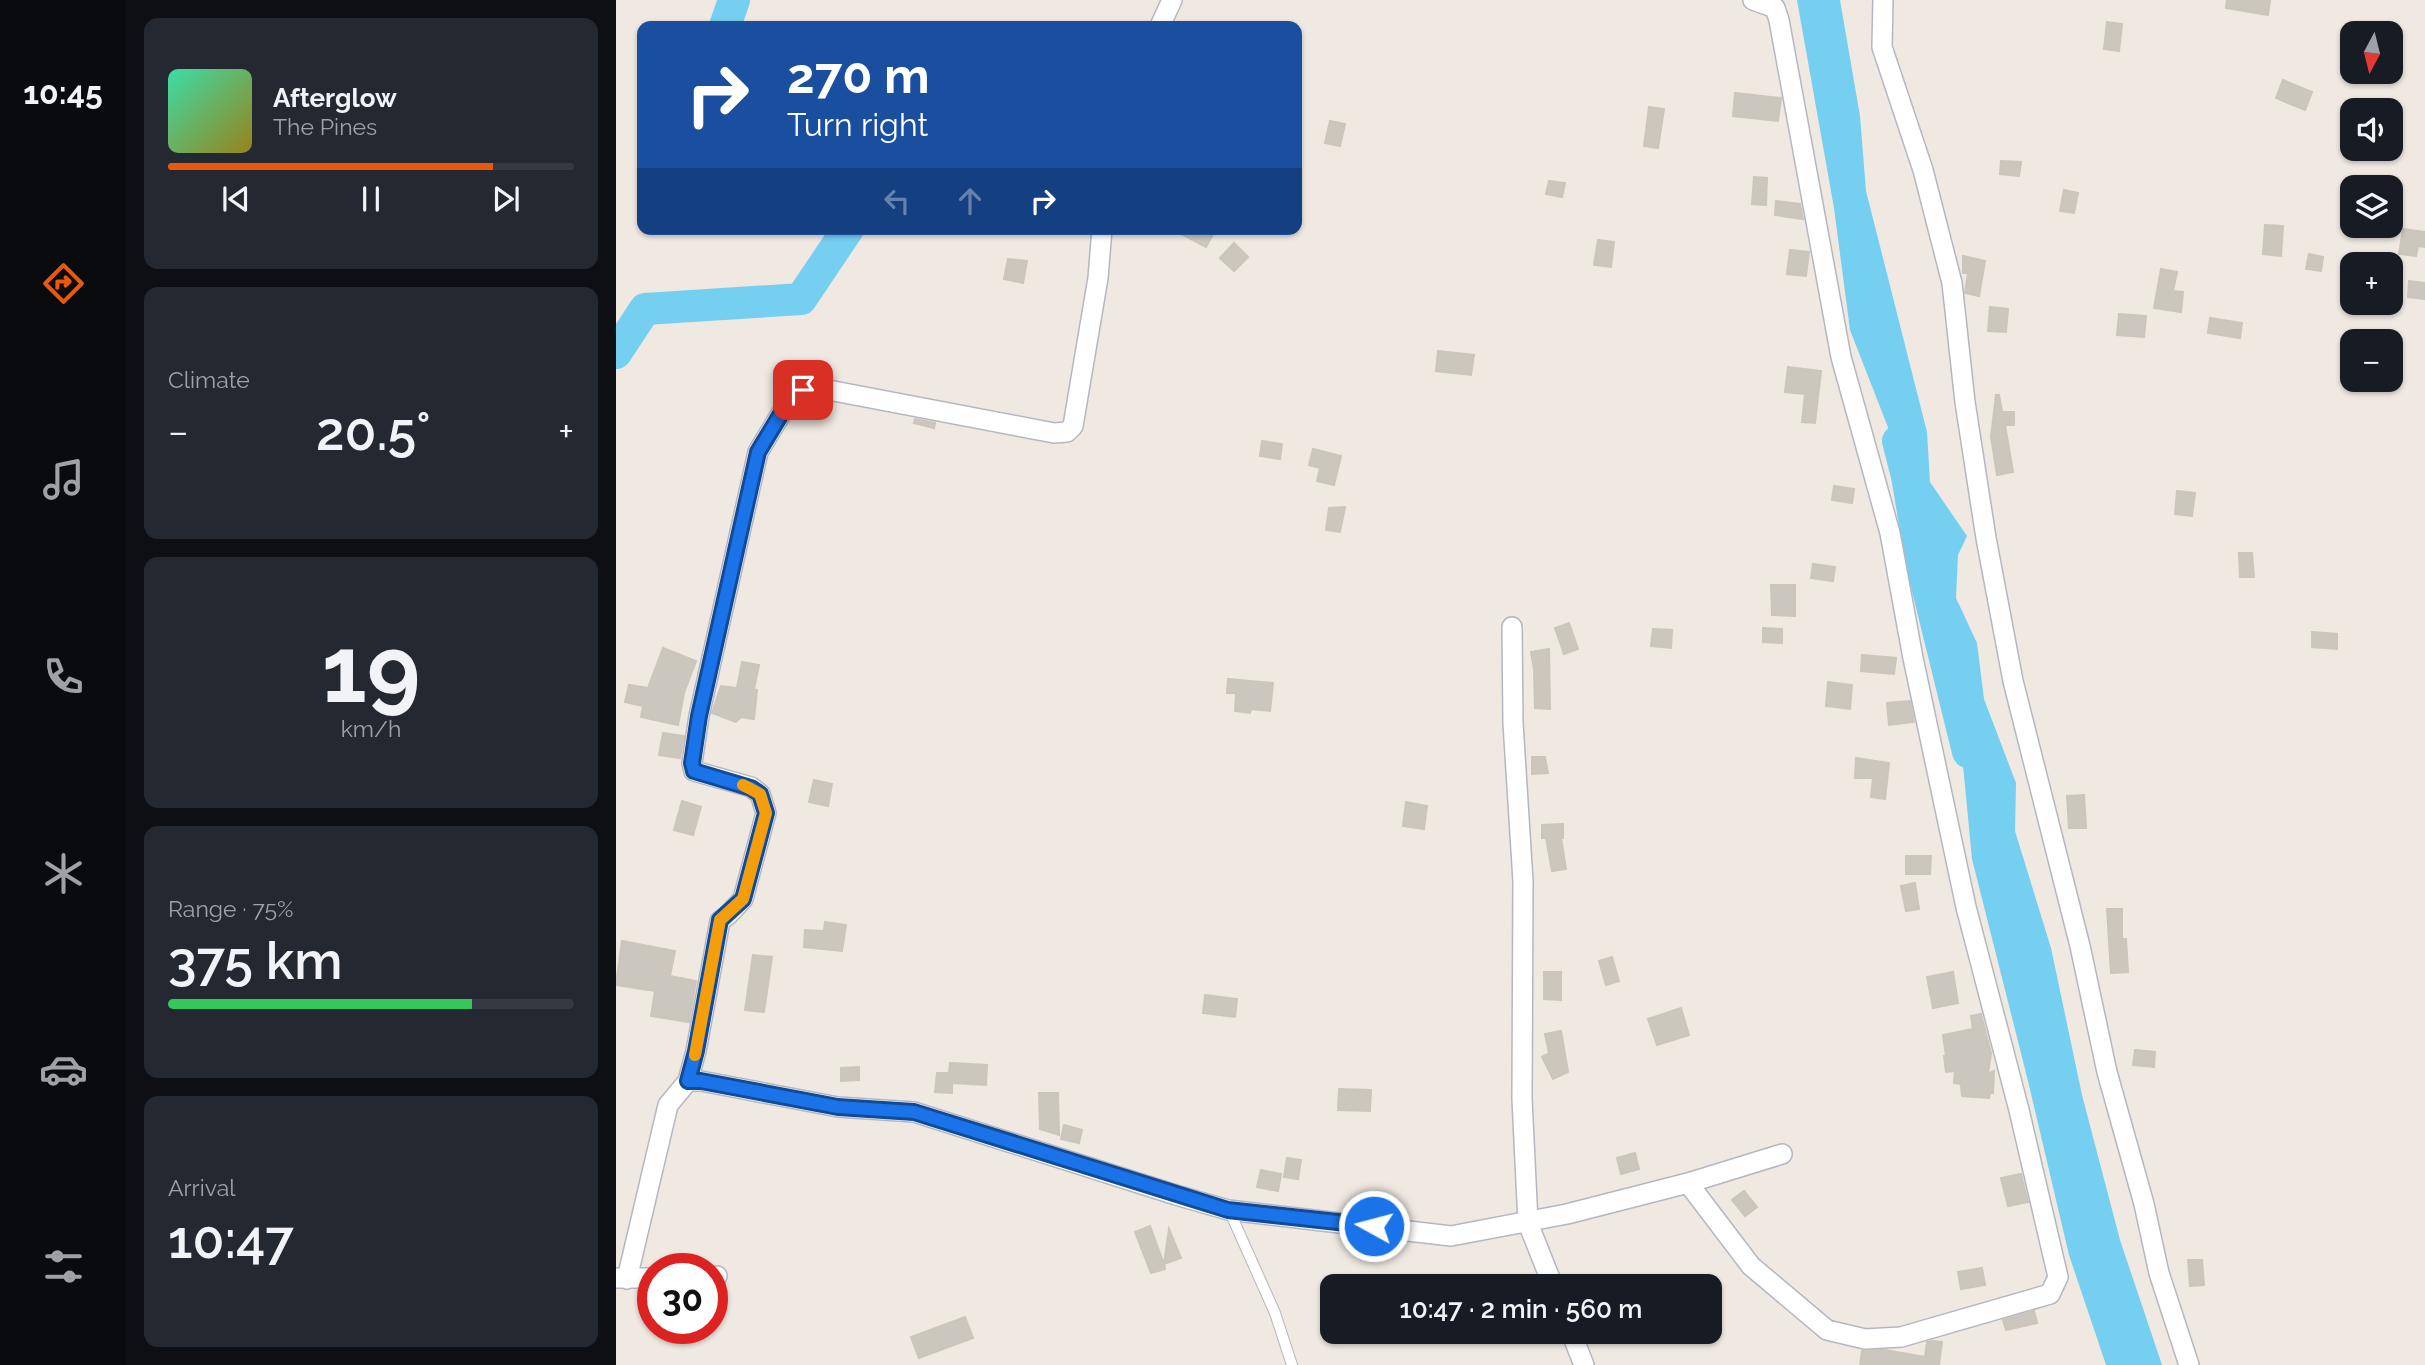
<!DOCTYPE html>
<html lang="en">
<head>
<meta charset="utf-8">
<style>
  body { margin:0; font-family:Raleway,sans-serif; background:#242831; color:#f1f3f6; height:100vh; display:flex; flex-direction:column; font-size:26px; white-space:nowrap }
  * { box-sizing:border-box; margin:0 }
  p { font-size:23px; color:#9ea1a6 }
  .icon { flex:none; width:38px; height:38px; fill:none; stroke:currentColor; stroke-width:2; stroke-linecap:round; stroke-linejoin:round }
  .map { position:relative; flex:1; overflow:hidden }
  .details { display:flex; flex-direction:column; gap:18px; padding:18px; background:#0d0f14; width:490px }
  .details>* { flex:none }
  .hud { position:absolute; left:21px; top:21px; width:665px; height:214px; border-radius:14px; box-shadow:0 2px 5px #0004; background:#1a4fa0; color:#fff; overflow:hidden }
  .needle { width:46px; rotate:187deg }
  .buttons { position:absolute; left:1724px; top:21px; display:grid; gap:14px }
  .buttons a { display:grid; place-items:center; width:63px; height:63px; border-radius:14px; background:#171b24; box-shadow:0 2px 5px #0004; font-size:35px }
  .speed { position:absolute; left:21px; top:1253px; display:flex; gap:14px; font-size:35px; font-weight:700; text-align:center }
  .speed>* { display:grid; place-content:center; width:91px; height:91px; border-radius:50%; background:#171b24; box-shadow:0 2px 5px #0004; line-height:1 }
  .speed .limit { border:10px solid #d22; background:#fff; color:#111 }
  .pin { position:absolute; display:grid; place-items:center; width:60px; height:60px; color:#fff; margin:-30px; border-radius:14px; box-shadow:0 4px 10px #0006 }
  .me { position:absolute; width:77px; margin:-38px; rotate:277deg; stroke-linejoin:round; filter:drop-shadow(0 0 5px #0008) }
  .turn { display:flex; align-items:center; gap:24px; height:147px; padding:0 35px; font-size:32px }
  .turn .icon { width:91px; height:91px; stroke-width:2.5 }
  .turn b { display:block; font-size:49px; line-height:60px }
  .lanes { display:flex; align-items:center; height:66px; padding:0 35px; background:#0003; justify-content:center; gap:35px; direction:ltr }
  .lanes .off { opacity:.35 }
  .big { font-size:52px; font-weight:600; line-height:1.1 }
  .details .widget { flex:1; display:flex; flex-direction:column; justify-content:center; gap:10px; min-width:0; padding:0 24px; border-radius:14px; background:#242831 }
  .details .dial { align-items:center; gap:0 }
  .dial b { font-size:91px; line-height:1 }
  .song { display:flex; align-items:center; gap:21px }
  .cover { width:84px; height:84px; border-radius:10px; background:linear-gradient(135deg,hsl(160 70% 55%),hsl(50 70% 35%)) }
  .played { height:7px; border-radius:4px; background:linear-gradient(90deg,#ea580c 80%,#363941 80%) }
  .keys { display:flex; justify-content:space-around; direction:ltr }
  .heat { display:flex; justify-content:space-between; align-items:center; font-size:38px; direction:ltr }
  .charge { height:10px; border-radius:5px; background:linear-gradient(90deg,#34c759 75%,#363941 0) }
  .trip { position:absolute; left:704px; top:1274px; width:402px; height:70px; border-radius:14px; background:#171b24; box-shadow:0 2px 5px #0004; font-weight:600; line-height:70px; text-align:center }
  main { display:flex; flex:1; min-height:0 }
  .dock { display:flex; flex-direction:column; width:126px; justify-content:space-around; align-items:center; background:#090b0e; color:#9ea1a6 }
  .dock .icon { width:49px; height:49px }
  .dock .on { color:#ea580c }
  .dock b { font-size:32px; color:#f1f3f6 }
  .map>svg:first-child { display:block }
  .water { fill:#75cff0 }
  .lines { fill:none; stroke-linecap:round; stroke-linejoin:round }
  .river { stroke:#75cff0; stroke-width:32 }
  .building { fill:#cbc7bf; stroke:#cbc5ba; stroke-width:2 }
  .lane-casing { stroke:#b4b7c1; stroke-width:12 }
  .street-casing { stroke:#b4b7c1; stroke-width:22 }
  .lane { stroke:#fff; stroke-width:10 }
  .street { stroke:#fff; stroke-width:19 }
  .route-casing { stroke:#114b97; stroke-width:18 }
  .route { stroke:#1a73e8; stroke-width:12 }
  .slow { stroke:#f59e0b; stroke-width:12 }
</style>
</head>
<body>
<main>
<nav class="dock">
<b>10:45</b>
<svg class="icon on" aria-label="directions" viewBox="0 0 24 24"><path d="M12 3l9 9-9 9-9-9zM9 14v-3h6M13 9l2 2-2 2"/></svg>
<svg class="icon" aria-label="music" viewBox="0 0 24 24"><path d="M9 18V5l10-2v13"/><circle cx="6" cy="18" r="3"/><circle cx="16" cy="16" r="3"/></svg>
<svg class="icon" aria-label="phone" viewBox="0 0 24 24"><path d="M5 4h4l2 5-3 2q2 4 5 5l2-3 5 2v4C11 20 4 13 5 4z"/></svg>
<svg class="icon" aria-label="climate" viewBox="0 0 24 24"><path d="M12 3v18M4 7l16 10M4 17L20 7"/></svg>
<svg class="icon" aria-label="car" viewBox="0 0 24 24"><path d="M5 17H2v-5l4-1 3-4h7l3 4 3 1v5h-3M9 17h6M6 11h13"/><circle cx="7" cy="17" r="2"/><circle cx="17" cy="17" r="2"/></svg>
<svg class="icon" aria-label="filters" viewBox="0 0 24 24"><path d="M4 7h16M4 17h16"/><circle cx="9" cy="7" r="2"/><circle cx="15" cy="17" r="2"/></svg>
</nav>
<section class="details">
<div class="widget">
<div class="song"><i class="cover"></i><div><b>Afterglow</b><p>The Pines</p></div></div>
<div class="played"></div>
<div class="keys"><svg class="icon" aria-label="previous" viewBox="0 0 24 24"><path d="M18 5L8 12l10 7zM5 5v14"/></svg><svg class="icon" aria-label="pause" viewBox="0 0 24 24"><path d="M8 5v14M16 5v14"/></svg><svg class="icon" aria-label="next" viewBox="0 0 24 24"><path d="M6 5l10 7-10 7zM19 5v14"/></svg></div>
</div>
<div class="widget"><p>Climate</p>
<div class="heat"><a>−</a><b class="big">20.5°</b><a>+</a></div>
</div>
<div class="widget dial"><b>19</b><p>km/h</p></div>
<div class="widget"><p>Range · 75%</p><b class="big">375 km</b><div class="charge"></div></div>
<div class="widget"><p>Arrival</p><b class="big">10:47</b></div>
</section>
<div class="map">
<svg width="1809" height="1365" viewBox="0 0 1809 1365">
  <rect width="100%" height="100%" fill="#efe9e1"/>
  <path class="water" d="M1181,0H1224L1244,116L1250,191L1311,432L1314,482L1351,536L1342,555L1340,598L1361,643L1368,699L1400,783L1399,831L1435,948L1466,1095L1504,1240L1546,1365H1490L1453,1255L1412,1081L1356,859L1342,713L1306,565L1291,476L1234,330L1218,208Z"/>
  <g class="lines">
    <path class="river" d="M109,26L118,0
      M0,353L29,309L185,299L232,229
      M1282,441L1291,476L1306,565L1352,752"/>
  </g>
  <path class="building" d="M1611,0H1654L1652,15L1610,8Z
    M1491,22L1506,24L1503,51L1488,49Z
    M1667,80L1696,92L1689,110L1660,98Z
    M1119,93L1165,98L1162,121L1117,116Z
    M1033,107L1048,109L1042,148L1028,146Z
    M714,121L729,124L724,146L709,143Z
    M1385,161L1405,162L1403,176L1384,174Z
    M1138,177L1151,178L1150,205L1136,204Z
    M933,181L949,183L946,197L930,194Z
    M1448,190L1462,193L1458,213L1444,211Z
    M1160,201L1184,204L1187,219L1159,215Z
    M1649,225L1667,226L1665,256L1647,254Z
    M556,229H600L590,247Z
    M1787,229L1809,232V247L1802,246L1800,256L1783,254Z
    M982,240L998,242L995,267L978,265Z
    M618,243L632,257L618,271L604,258Z
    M1174,250L1193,252L1190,276L1171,274Z
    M1693,254L1707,257L1705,271L1690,269Z
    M1347,256L1369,261L1363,296L1349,293L1352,273H1347Z
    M392,259L411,261L407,283L388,279Z
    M1545,269L1561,272L1557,291L1567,292L1565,312L1538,308Z
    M1793,281L1809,283V299L1792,297Z
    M1374,307L1392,309L1390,332L1372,331Z
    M1503,314L1530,316L1528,337L1501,335Z
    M1594,318L1626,323L1624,338L1592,333Z
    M822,351L858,355L855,375L820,371Z
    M1172,367L1205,371L1199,423L1186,422L1189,394L1169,392Z
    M1380,395H1383L1386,412H1398V425H1389L1397,472L1381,475L1375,437Z
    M299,419L319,423L318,428L298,423Z
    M646,441L666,444L664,459L644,456Z
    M697,449L725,456L718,485L701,481L704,468L693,465Z
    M1218,486L1238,489L1236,503L1216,500Z
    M1561,491L1579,493L1576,516L1559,514Z
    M729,507L724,532L710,530L713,508Z
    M1623,553H1636L1638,577H1624Z
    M1197,564L1219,567L1217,581L1195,578Z
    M1155,585H1179V616L1156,615Z
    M953,623L962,649L948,654L939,628Z
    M1147,628L1166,629V643L1147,642Z
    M1037,629L1056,630L1055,648L1035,646Z
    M1696,632L1721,634V649L1696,647Z
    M47,648L80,661L68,693L62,725L25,717L27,706L9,702L13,685L32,688Z
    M933,649L934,709L919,708L918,669L915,652Z
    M1246,655L1280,658L1278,674L1245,671Z
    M126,662L143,665L138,689L141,690L138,719L125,717L120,722L96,713L105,686L121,688Z
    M612,679L657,683L654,711L635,709L634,713L619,711L620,693H611Z
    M1212,682L1236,685L1234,709L1210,706Z
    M1294,701L1298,722L1273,725L1271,703Z
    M47,733L68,736L64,758L43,755Z
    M916,757H929L932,773L916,774Z
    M1240,758L1273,763L1269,799L1255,797L1257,778H1239Z
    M198,780L216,784L212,806L193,802Z
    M1468,795L1470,828H1453L1451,796Z
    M66,801L85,807L77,835L58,830Z
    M790,802L811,806L808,829L787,826Z
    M947,824V838H945L950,869L936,871L930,838H926V825Z
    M1290,856H1315L1314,874H1290Z
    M1299,883L1303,909L1290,911L1285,886Z
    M1491,909H1506V939H1510L1512,972L1495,973Z
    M209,922L230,925L226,951L188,947L189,930L208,931Z
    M6,941L59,951L54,976L80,981L73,1022L35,1016L39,991L0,985Z
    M137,955L156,957L148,1012L129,1010Z
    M996,957L1003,981L990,985L983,961Z
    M928,972H945V1000L928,999Z
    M1337,972L1342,1003L1317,1008L1311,977Z
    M589,995L621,999L619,1017L587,1013Z
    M1065,1008L1073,1035L1041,1045L1032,1019Z
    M1365,1014L1375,1053L1372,1074L1378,1071L1377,1093H1374L1373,1098L1346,1096L1345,1084L1338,1083L1339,1071L1330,1072L1328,1056H1330L1327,1035L1357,1029L1355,1016Z
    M945,1031L952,1072L937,1079L926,1057L933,1053L929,1034Z
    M1519,1050L1539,1052L1538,1067L1517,1065Z
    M334,1063L371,1065L370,1085L336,1083V1093L319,1092L321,1073H333Z
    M243,1067V1080L225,1081V1068Z
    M723,1089L755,1090L754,1111L722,1110Z
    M423,1093H442L443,1135L424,1129Z
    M448,1125L466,1130L463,1143L445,1139Z
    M1019,1153L1023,1169L1005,1174L1001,1158Z
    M671,1158L685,1160L682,1179L668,1177Z
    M645,1170L665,1174L662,1191L641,1187Z
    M1405,1174L1412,1202L1392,1206L1385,1178Z
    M1128,1191L1141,1207L1129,1216L1116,1200Z
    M534,1226L548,1264L553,1229L565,1258L548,1264L549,1269L535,1273L519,1232Z
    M1572,1260H1586L1588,1285L1574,1286Z
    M1366,1268L1369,1285L1345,1289L1342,1272Z
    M1418,1311L1421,1323L1390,1330L1387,1320Z
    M349,1317L357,1338L303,1358L295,1337Z
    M1316,1341L1326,1342L1323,1365H1244L1246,1351L1269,1350L1309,1357L1311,1342Z"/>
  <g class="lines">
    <g class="lane-casing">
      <path id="lane" d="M613,1210L659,1313L676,1365"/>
    </g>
    <g class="street-casing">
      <path id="street" d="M1267,0L1266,47L1307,170L1336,283L1349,402L1370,538L1397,681L1464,946L1491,1072L1528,1204L1543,1273L1573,1365
        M544,26L556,0
        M896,627L897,723L907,881L906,1099L912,1223L937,1286
        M72,1081L80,1051L104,921L112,915L127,899L150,813L144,794L135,787L78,771L76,763L83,716L142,452L177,394L202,388L438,433L451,432L457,426L482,278L486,229
        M1072,1183L1135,1266L1211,1330L1249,1339L1285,1337L1434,1294L1442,1277L1403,1110L1350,907L1297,658L1274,533L1225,357L1163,20L1159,8L1137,0
        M96,1277L101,1276
        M1,1278H37
        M11,1279L52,1105L72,1081H85L222,1107L298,1112L560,1195L612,1210L835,1236L951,1214L1072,1183L1166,1154
        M955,1332L968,1365"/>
    </g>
    <use href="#lane" class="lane"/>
    <use href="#street" class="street"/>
  </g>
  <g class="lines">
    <g class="route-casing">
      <path id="route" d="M187,390L177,394L142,452L83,716L76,763L78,771L135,788L144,794L150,813L127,899L104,920L80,1051L72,1081H85L222,1107L298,1112L612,1210L758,1226"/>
    </g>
    <use href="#route" class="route"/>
    <path class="slow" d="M79,1055L104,920L127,899L150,813L144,794L127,785"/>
  </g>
</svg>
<div class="buttons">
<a><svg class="needle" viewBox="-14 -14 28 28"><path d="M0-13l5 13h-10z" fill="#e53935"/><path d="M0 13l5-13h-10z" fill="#9ea1a6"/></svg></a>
<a><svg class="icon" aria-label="sound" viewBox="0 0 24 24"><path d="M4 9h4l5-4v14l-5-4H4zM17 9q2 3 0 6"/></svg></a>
<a><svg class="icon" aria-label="layers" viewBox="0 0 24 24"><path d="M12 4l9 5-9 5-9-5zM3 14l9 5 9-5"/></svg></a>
<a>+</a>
<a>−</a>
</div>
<div class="speed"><div class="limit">30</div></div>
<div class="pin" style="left:187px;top:390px;background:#d93025"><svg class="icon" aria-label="arrive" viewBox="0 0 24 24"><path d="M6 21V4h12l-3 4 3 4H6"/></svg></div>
<svg class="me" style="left:758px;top:1226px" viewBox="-20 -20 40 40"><circle r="17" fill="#1a73e8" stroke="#fff" stroke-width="3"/><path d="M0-11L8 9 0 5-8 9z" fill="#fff"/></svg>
<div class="trip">10:47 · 2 min · 560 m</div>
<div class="hud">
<div class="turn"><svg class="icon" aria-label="right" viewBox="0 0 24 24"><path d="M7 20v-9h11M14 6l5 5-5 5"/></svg><div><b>270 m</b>Turn right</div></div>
<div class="lanes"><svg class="icon off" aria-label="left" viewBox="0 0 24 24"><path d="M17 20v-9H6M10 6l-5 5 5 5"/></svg><svg class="icon off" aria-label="ahead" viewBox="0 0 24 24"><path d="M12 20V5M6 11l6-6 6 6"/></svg><svg class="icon" aria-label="right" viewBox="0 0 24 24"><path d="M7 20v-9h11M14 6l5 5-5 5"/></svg></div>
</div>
</div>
</main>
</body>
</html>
